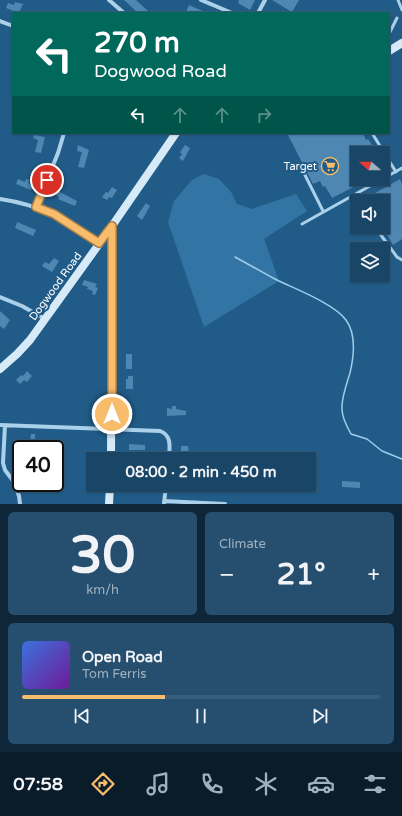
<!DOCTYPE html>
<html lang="en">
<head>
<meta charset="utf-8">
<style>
  body { margin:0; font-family:"Varela Round",sans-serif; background:#264f6f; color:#f1f3f6; height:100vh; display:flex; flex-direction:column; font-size:15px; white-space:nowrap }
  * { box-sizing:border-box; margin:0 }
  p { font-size:13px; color:#9fb1bf }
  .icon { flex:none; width:22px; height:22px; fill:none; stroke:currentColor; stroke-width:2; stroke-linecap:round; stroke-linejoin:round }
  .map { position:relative; height:504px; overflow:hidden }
  .sheet { display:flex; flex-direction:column; gap:8px; padding:8px; background:#0e2638; flex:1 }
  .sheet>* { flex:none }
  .hud { position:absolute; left:12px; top:12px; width:378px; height:122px; border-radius:0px; box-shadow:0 1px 3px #0004,0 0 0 1px #375d7a; background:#00695c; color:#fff; overflow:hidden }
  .needle { width:26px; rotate:291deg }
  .controls { position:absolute; left:350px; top:146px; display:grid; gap:8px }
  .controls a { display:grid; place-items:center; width:40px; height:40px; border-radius:0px; background:#194566; box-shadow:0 1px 3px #0004,0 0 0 1px #375d7a; font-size:20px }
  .speed { position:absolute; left:12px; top:440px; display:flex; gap:8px; font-size:20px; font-weight:700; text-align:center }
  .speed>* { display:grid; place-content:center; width:52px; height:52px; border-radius:50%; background:#194566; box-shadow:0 1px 3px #0004,0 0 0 1px #375d7a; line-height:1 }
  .speed .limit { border:2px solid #111; border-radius:6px; background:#fff; color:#111 }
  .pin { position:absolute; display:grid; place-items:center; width:34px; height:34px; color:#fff; margin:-17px; border:2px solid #fff; border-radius:50%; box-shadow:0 1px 4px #0007 }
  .me { position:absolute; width:44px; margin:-22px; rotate:0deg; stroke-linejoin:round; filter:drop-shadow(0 0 3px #0008) }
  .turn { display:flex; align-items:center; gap:14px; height:84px; padding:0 16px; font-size:18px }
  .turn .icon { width:52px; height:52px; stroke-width:2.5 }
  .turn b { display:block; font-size:28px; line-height:34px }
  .lanes { display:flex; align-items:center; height:38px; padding:0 16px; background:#0003; justify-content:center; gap:20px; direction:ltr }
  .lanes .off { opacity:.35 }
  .big { font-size:30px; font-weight:700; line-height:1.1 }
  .sheet .card { flex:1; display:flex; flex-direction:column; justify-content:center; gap:6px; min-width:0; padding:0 14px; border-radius:6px; background:#264f6f }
  .sheet .dial { align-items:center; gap:0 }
  .dial b { font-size:52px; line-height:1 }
  .song { display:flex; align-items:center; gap:12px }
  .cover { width:48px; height:48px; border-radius:6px; background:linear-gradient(135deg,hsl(220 70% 55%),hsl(280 70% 35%)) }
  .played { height:4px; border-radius:2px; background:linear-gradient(90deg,#f7bc6c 40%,#375d7a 40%) }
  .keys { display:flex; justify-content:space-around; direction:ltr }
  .heat { display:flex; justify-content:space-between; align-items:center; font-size:22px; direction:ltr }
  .sheet .tiles { flex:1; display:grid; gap:8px; grid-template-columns:1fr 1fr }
  .card:last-child { grid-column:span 2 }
  .trip { position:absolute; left:86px; top:452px; width:230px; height:40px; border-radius:0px; background:#194566; box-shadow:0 1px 3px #0004,0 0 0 1px #375d7a; font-weight:700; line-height:40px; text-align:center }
  .dock { display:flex; height:64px; justify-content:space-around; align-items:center; background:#0a1c29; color:#9fb1bf }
  .dock .icon { width:28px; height:28px }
  .dock .current { color:#f7bc6c }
  .dock b { font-size:18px; color:#f1f3f6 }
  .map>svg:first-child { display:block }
  .green { fill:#3275a4 }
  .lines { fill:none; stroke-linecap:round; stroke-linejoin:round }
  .stream { stroke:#9fcdeb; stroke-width:1.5 }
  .building { fill:#4d87b2 }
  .lane { stroke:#abd0ea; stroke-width:3 }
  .street { stroke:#abd0ea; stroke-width:4 }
  .secondary { stroke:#d6eaf8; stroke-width:8 }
  .route-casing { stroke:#a17a46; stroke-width:10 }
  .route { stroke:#f7bc6c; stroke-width:7 }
  .labels { text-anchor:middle; stroke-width:4; stroke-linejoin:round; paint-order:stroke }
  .poi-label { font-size:11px; fill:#fff; stroke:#215c88; text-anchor:end }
  .street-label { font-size:11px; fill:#fff; stroke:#215c88 }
</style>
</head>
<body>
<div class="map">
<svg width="402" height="504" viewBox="0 0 402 504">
  <rect width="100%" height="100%" fill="#215c88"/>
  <path class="green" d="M204,174L219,179L231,192L237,204L252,209L296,194L307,211L264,239L279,281L204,327L168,222L174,201L192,180Z"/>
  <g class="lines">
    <path class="stream" d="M235,257C248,264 260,271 273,278C292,288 334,303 346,320C357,335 354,356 350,373C347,383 341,399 342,409C342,418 347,427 351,434L367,439L382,451L402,459"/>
  </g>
  <path class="building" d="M124,0H136L148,11L146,13H138Z
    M239,0H255L250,10L238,3Z
    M272,0H299L292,12Z
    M15,2L23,4L19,13L6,8L8,3L14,5Z
    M189,5L207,13L186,12Z
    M287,133H363L366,140L368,139L377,153H357V179H369L332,198L325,186L323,187L320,181L313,184Z
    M34,135L45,137L41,153L35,152L38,140L33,138Z
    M78,145L89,150L84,168L78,167L82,152L77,151Z
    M185,145L190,148L183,161L179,158L182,154L180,152Z
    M18,179L25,182L26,179L30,180L28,183L33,185L31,190L16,184Z
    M400,179L402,184V239L393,245L383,227V201H361Z
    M112,187L117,190L112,198L109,197L107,200L102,197L106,192L108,193Z
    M58,191L77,201L75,206L58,199L59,197L56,195Z
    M146,203L150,206L142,220L137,216Z
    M17,222L36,230L33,236L15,228Z
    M54,258L59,261L52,272L42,266L45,262L49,264Z
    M84,280L97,284L95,287L98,288L95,295L92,294L93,291L87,289L88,287L82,285Z
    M0,311L10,320L4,329L0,326Z
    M126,354H132V369H126Z
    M27,371L32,376L27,382L24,380L20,384L16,380L21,375L23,376Z
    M128,376H133V389H126V379H128Z
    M172,406H176V409L186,411V415L167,416V408L172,409Z
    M31,434H35V447H22V443H30Z
    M129,444L145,445V450H129Z
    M181,446H188L190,459H183V456H181Z
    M342,481L360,482V488L342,487Z"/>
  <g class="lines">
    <path class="lane" d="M398,0L402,10
      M389,34L397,18
      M372,133L396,172
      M304,173L323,211
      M352,196L357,203
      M302,224L402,168
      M375,227L397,257L402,260"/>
    <path class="street" d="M109,0L124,13
      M201,0L232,13
      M258,13L265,0
      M0,21L13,26
      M0,199C42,205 65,220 99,243
      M36,207L58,153L64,133
      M0,297L22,306L45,319
      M0,425L160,431C173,436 169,448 169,459
      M5,425L3,463L5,470L14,482L19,496L20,504
      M164,501L225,504
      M164,504L166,485"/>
    <path class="secondary" d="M389,51L402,43
      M0,369L17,354L30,340L112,226L176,133
      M111,459L112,226
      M109,504L110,485"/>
  </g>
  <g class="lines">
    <g class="route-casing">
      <path id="route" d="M47,180L36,207L54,214L99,243L112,226V414"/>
    </g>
    <use href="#route" class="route"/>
  </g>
  <defs>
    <g id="supermarket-ring" transform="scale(0.9)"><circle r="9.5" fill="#215c88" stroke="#f7bc6c" stroke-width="1.5"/><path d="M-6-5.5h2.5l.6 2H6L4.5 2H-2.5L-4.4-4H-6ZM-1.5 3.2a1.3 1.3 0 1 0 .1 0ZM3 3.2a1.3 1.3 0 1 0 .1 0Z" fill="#f7bc6c"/></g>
  </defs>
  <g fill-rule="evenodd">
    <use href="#supermarket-ring" x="330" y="166"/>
  </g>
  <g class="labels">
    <g class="poi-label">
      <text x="317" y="170">Target</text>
    </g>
    <g class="street-label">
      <text transform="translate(55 286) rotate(-54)" y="4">Dogwood Road</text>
    </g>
  </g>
</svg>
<div class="controls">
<a><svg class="needle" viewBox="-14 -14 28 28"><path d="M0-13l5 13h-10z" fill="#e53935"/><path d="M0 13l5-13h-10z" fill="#9fb1bf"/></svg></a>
<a><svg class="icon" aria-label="sound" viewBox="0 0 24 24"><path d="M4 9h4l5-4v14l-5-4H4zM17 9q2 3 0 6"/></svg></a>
<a><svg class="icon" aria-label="layers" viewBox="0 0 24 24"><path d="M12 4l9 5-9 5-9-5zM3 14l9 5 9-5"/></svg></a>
</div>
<div class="speed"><div class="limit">40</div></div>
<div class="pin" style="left:47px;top:180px;background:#d93025"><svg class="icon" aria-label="arrive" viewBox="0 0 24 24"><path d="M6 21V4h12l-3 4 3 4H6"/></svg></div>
<svg class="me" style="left:112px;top:414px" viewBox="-20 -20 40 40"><circle r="17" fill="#f7bc6c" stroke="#fff" stroke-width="3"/><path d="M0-11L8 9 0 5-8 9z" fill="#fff"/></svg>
<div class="trip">08:00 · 2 min · 450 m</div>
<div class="hud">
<div class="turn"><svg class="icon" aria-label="left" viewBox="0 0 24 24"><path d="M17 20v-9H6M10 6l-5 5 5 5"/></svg><div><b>270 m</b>Dogwood Road</div></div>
<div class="lanes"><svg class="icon" aria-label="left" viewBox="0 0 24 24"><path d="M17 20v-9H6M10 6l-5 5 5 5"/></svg><svg class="icon off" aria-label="ahead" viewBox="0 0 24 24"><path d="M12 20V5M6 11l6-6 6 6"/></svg><svg class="icon off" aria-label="ahead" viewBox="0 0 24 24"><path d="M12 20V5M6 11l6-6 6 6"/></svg><svg class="icon off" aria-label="right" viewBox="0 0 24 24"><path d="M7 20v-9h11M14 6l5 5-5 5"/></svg></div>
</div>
</div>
<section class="sheet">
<div class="tiles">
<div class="card dial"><b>30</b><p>km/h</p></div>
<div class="card"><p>Climate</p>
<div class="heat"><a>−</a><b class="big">21°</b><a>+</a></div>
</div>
<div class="card">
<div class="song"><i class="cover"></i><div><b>Open Road</b><p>Tom Ferris</p></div></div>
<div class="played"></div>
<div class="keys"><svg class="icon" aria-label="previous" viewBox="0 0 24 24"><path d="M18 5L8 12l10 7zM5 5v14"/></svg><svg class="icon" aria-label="pause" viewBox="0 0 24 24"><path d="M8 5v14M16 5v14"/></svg><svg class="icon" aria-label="next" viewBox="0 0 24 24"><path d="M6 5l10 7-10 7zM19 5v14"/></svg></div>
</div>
</div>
</section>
<nav class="dock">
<b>07:58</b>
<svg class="icon current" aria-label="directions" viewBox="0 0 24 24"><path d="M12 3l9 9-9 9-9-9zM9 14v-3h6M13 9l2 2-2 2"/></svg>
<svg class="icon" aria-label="music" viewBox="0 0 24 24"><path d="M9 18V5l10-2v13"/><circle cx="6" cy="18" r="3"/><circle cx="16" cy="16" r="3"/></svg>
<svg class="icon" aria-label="phone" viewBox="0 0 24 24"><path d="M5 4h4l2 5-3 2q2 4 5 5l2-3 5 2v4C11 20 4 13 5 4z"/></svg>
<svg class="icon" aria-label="climate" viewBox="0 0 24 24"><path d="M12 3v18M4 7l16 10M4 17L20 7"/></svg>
<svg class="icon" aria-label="car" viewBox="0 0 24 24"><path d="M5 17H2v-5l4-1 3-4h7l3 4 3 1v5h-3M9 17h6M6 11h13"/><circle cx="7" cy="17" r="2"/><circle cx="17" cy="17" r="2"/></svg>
<svg class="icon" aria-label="filters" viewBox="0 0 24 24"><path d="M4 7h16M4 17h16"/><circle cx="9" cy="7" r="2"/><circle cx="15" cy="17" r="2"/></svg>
</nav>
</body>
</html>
